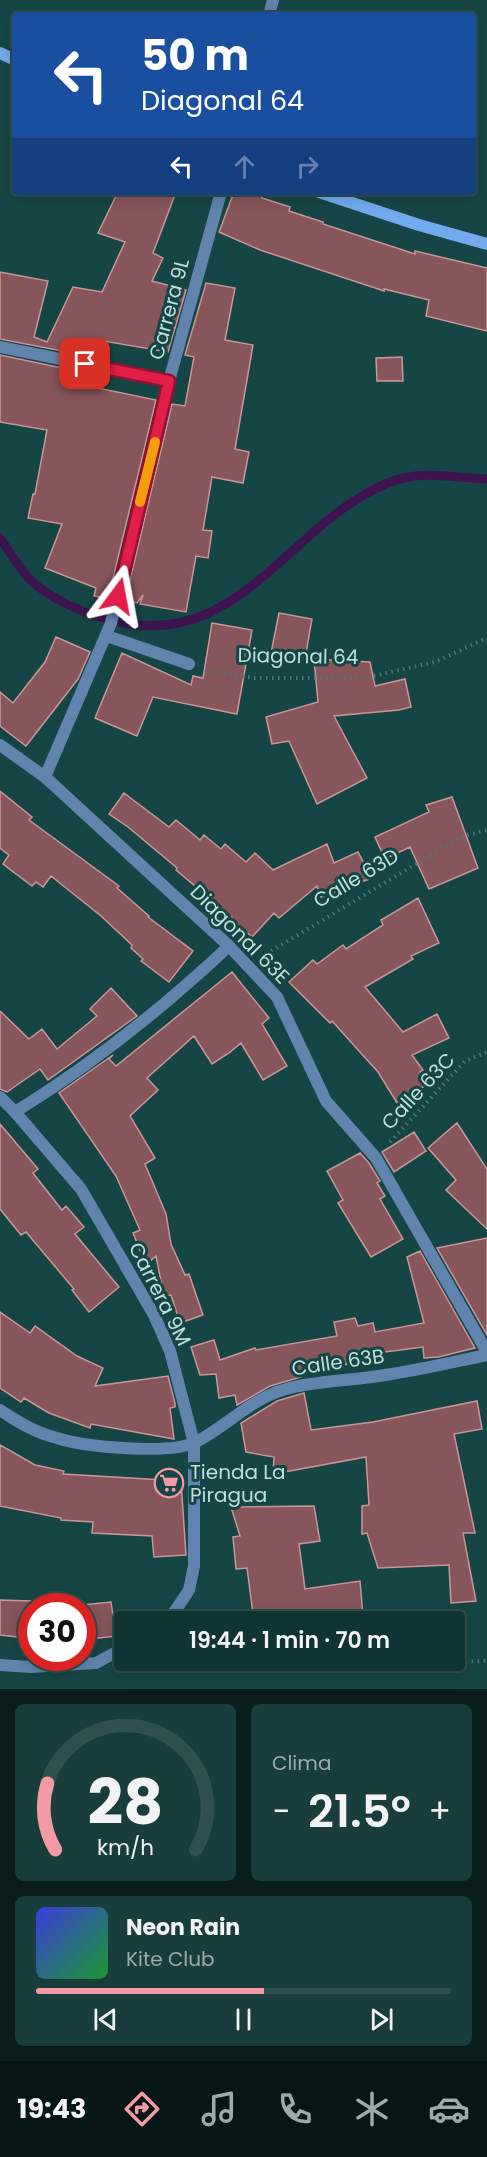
<!DOCTYPE html>
<html lang="es">
<head>
<meta charset="utf-8">
<style>
  body { margin:0; font-family:Poppins,sans-serif; background:#193c3c; color:#f1f3f6; height:100vh; display:flex; flex-direction:column; font-size:22px; white-space:nowrap }
  * { box-sizing:border-box; margin:0 }
  p { font-size:20px; color:#9caaac }
  .icon { flex:none; width:33px; height:33px; fill:none; stroke:currentColor; stroke-width:2; stroke-linecap:round; stroke-linejoin:round }
  .map { position:relative; height:1689px; overflow:hidden }
  .drawer { display:flex; flex-direction:column; gap:15px; padding:15px; background:#091d1d; flex:1 }
  .drawer>* { flex:none }
  .hud { position:absolute; left:12px; top:12px; width:464px; height:183px; border-radius:6px; box-shadow:0 3px 15px #0003,0 0 0 2px #304f4f; background:#1a4fa0; color:#fff; overflow:hidden }
  .speed { position:absolute; left:18px; top:1593px; display:flex; gap:12px; font-size:30px; font-weight:700; text-align:center }
  .speed>* { display:grid; place-content:center; width:78px; height:78px; border-radius:50%; background:#103434; box-shadow:0 3px 15px #0003,0 0 0 2px #304f4f; line-height:1 }
  .speed .limit { border:9px solid #d22; background:#fff; color:#111 }
  .pin { position:absolute; display:grid; place-items:center; width:51px; height:51px; color:#fff; margin:-26px; border-radius:12px; box-shadow:0 3px 9px #0006 }
  .me { position:absolute; width:66px; margin:-33px; rotate:13deg; stroke-linejoin:round; filter:drop-shadow(0 0 4px #0008) }
  .turn { display:flex; align-items:center; gap:21px; height:126px; padding:0 30px; font-size:27px }
  .turn .icon { width:78px; height:78px; stroke-width:2.5 }
  .turn b { display:block; font-size:42px; line-height:51px }
  .lanes { display:flex; align-items:center; height:57px; padding:0 30px; background:#0003; justify-content:center; gap:30px; direction:ltr }
  .lanes .off { opacity:.35 }
  .big { font-size:45px; font-weight:600; line-height:1.1 }
  .drawer .tile { flex:1; display:flex; flex-direction:column; justify-content:center; gap:9px; min-width:0; padding:0 21px; border-radius:9px; background:#193c3c }
  .drawer .dial { align-items:center; gap:0 }
  .dial svg { height:156px; overflow:visible; fill:none; stroke:#304f4f; stroke-width:7; stroke-linecap:round; text-anchor:middle }
  .dial text { fill:#f1f3f6; stroke:none }
  .song { display:flex; align-items:center; gap:18px }
  .cover { width:72px; height:72px; border-radius:9px; background:linear-gradient(135deg,hsl(240 70% 55%),hsl(130 70% 35%)) }
  .played { height:6px; border-radius:3px; background:linear-gradient(90deg,#f49aa3 55%,#304f4f 55%) }
  .keys { display:flex; justify-content:space-around; direction:ltr }
  .heat { display:flex; justify-content:space-between; align-items:center; font-size:33px; direction:ltr }
  .drawer .tiles { flex:1; display:grid; gap:15px; grid-template-columns:1fr 1fr }
  .tile:last-child { grid-column:span 2 }
  .trip { position:absolute; left:114px; top:1611px; width:351px; height:60px; border-radius:6px; background:#103434; box-shadow:0 3px 15px #0003,0 0 0 2px #304f4f; font-weight:600; line-height:60px; text-align:center }
  .menu { display:flex; height:96px; justify-content:space-around; align-items:center; background:#061515; color:#9caaac }
  .menu .icon { width:42px; height:42px }
  .menu .on { color:#f49aa3 }
  .menu b { font-size:27px; color:#f1f3f6 }
  .map>svg:first-child { display:block }
  .lines { fill:none; stroke-linecap:round; stroke-linejoin:round }
  .stream { stroke:#3e1450; stroke-width:9 }
  .building { fill:#87565b; stroke:#ca9599; stroke-width:1.5 }
  .path { stroke:#4d7877; stroke-width:4; stroke-dasharray:1.5 4.5; stroke-linecap:butt }
  .lane { stroke:#6184ae; stroke-width:12 }
  .street { stroke:#6184ae; stroke-width:12 }
  .secondary { stroke:#72aaed; stroke-width:12 }
  .route-casing { stroke:#92132f; stroke-width:15 }
  .route { stroke:#e11d48; stroke-width:10 }
  .slow { stroke:#f59e0b; stroke-width:10 }
  .labels { text-anchor:middle; stroke-width:6; stroke-linejoin:round; paint-order:stroke }
  .street-label { font-size:20px; fill:#bfdddc; stroke:#154645 }
  .poi-label { font-size:20px; fill:#bfdddc; stroke:#154645; text-anchor:start }
</style>
</head>
<body>
<div class="map">
<svg width="487" height="1689" viewBox="0 0 487 1689">
  <rect width="100%" height="100%" fill="#154645"/>
  <g class="lines">
    <path class="stream" d="M0,538C12,555 23,576 40,588C61,604 85,613 110,620C238,655 287,524 388,483C425,469 450,478 487,479"/>
  </g>
  <path class="building" d="M118,192H176L153,253L163,258L152,281L186,290L168,352L92,339L88,356L0,339V272L48,281L34,337L47,342L73,287L102,292L125,242L98,233Z
    M234,192H265L262,198L290,207L289,211L323,222V224L415,254V251L487,268V331L426,316L429,300L384,289V291L260,250L219,232Z
    M206,283L235,288L225,340L253,345L235,449L249,452L243,483L212,477L203,530L212,531L208,558L196,556L186,612L140,604L143,595L137,603L125,601L172,404L185,406L194,357L185,355Z
    M0,355L86,373L83,385L156,400L108,599L94,596L96,588L45,568L62,524L28,518L33,494H35L47,430L0,422Z
    M402,357L403,381H377L376,358Z
    M279,613L312,619L305,659L271,653Z
    M212,623L252,630L237,714L153,697L137,736L95,718L122,653L191,685L193,676L203,678Z
    M56,637L90,652L78,679L26,746L0,726V692L13,703L45,662Z
    M314,659L370,662L375,686L405,679L411,707L399,710L334,716L367,778L317,804L289,741L272,744L266,717L318,702Z
    M0,791L32,817L29,820L119,886L117,888L149,916L148,917L193,951L169,982L141,961L143,959L131,948L132,945L101,916L51,876L43,887L36,882L32,886L3,864L9,855L0,848Z
    M124,793L169,827L176,820L200,840L204,835L221,849L225,844L246,862L255,853L273,870L327,844L334,863L358,852L372,878L321,897L317,886L279,918L274,913L252,937L231,918L232,917L176,870L177,868L128,827L109,814Z
    M452,797L478,868L429,889L410,847L385,859L375,837L429,812L426,805Z
    M418,898L439,943L411,956L413,959L365,987L403,1032L437,1014L449,1038L412,1055L423,1070L420,1072L428,1084L397,1103L378,1072L332,1021L330,1023L289,982L313,960L317,964L343,945L346,949L383,925L381,920Z
    M232,972L269,1018L262,1024L287,1066L263,1080L241,1043L229,1053L212,1064L194,1036L147,1078L158,1090L130,1116L155,1158L145,1164L166,1214L171,1244L185,1275L189,1274L203,1315L180,1323L171,1295L164,1297L156,1256L146,1265L133,1233L140,1230L116,1176L59,1093L113,1055L109,1059L116,1066Z
    M111,988L137,1016L48,1080L40,1069L7,1092L0,1089V1011L29,1039L42,1029L57,1049L97,1016L90,1009Z
    M457,1123L487,1169V1229L446,1190L456,1180L428,1148Z
    M0,1124L38,1169L33,1173L62,1210L66,1206L84,1227L75,1234L119,1287L89,1312L72,1290L74,1289L26,1232L21,1235L0,1209Z
    M414,1132L426,1151L394,1172L382,1152Z
    M360,1153L369,1163L380,1181L377,1183L385,1196L380,1199L403,1239L371,1257L338,1203L343,1200L327,1171Z
    M487,1238V1335L437,1248Z
    M420,1251L475,1348L438,1357L424,1358L423,1347L354,1356L355,1363L300,1371L301,1377L270,1386L237,1405L235,1395L219,1398L216,1374L200,1375L191,1347L214,1340L220,1360L255,1348L256,1350L337,1336L334,1322L355,1318L358,1326L373,1323L375,1332L424,1323L407,1257Z
    M0,1312L30,1333L35,1326L77,1356L103,1368L95,1386L168,1376L175,1403V1407L170,1408L174,1439L91,1424L90,1428L49,1413L24,1398L21,1402L0,1388Z
    M304,1393L311,1430L373,1422L477,1401L482,1429L454,1434L475,1533H463L476,1601L451,1603L449,1565L378,1568L367,1533L362,1534V1506L369,1505L366,1457L273,1474L274,1457L246,1452L241,1423L277,1401Z
    M0,1445L35,1465L64,1471L63,1474L181,1481L186,1555L154,1557L152,1536L92,1533L93,1522L61,1520V1518L0,1506Z
    M314,1506L320,1541L299,1544L305,1589L360,1581L363,1616L336,1619V1622H254L247,1568L236,1569L233,1537L240,1536L231,1507Z
    M0,1600L32,1601V1639L0,1635Z
    M111,1602L116,1636L82,1640V1605Z"/>
  <g class="lines">
    <path class="path" d="M207,669L225,674L255,678H364L435,662L487,638
      M266,954L461,837L487,830
      M390,1142L465,1061L487,1052
      M136,1665L229,1670L349,1664L487,1661"/>
    <path class="lane" d="M107,636L189,664
      M277,997L326,1101L376,1158L487,1352
      M15,1112C93,1064 163,1008 229,946"/>
    <path class="street" d="M269,15L273,0
      M0,347L169,381
      M0,745L45,777L229,946L277,997
      M45,777L111,623L169,381L221,192
      M0,1097L15,1112L81,1189L154,1315L170,1351L194,1443V1566L189,1590L175,1611L164,1622
      M0,1410C18,1422 36,1433 57,1438C85,1447 170,1455 196,1442C227,1426 252,1398 286,1389C318,1380 352,1381 385,1375C419,1370 453,1362 487,1355
      M0,1665L31,1667L96,1663L124,1648"/>
    <path class="secondary" d="M0,53L15,60
      M319,192L419,225L487,244"/>
  </g>
  <g class="lines">
    <g class="route-casing">
      <path id="route" d="M85,364L169,381L118,596"/>
    </g>
    <use href="#route" class="route"/>
    <path class="slow" d="M140,502L155,442"/>
  </g>
  <defs>
    <g id="supermarket-ring" transform="scale(1.5)"><circle r="9.5" fill="#154645" stroke="#f49aa3" stroke-width="1.5"/><path d="M-6-5.5h2.5l.6 2H6L4.5 2H-2.5L-4.4-4H-6ZM-1.5 3.2a1.3 1.3 0 1 0 .1 0ZM3 3.2a1.3 1.3 0 1 0 .1 0Z" fill="#f49aa3"/></g>
  </defs>
  <g fill-rule="evenodd">
    <use href="#supermarket-ring" x="169" y="1483"/>
  </g>
  <g class="labels">
    <g class="street-label">
      <text transform="translate(169 309) rotate(-75)" y="7">Carrera 9L</text>
      <text transform="translate(298 656) rotate(1)" y="7">Diagonal 64</text>
      <text transform="translate(356 878) rotate(-31)" y="7">Calle 63D</text>
      <text transform="translate(240 934) rotate(45)" y="7">Diagonal 63E</text>
      <text transform="translate(418 1091) rotate(-47)" y="7">Calle 63C</text>
      <text transform="translate(160 1294) rotate(63)" y="7">Carrera 9M</text>
      <text transform="translate(338 1362) rotate(-8)" y="7">Calle 63B</text>
    </g>
    <g class="poi-label">
      <text x="190" y="1479">Tienda La<tspan x="190" dy="23">Piragua</tspan></text>
    </g>
  </g>
</svg>
<div class="speed"><div class="limit">30</div></div>
<div class="pin" style="left:85px;top:364px;background:#d93025"><svg class="icon" aria-label="arrive" viewBox="0 0 24 24"><path d="M6 21V4h12l-3 4 3 4H6"/></svg></div>
<svg class="me" style="left:118px;top:596px" viewBox="-20 -20 40 40"><path d="M0-17L14 15 0 8-14 15z" fill="#e11d48" stroke="#fff" stroke-width="4"/></svg>
<div class="trip">19:44 · 1 min · 70 m</div>
<div class="hud">
<div class="turn"><svg class="icon" aria-label="left" viewBox="0 0 24 24"><path d="M17 20v-9H6M10 6l-5 5 5 5"/></svg><div><b>50 m</b>Diagonal 64</div></div>
<div class="lanes"><svg class="icon" aria-label="left" viewBox="0 0 24 24"><path d="M17 20v-9H6M10 6l-5 5 5 5"/></svg><svg class="icon off" aria-label="ahead" viewBox="0 0 24 24"><path d="M12 20V5M6 11l6-6 6 6"/></svg><svg class="icon off" aria-label="right" viewBox="0 0 24 24"><path d="M7 20v-9h11M14 6l5 5-5 5"/></svg></div>
</div>
</div>
<section class="drawer">
<div class="tiles">
<div class="tile dial"><svg viewBox="0 0 100 80">
<path d="M14 69A42 42 0 1 1 86 69"/>
<path d="M14 69A42 42 0 0 1 10 35" stroke="#f49aa3"/>
<text x="50" y="56" font-size="32" font-weight="700">28</text>
<text x="50" y="72" font-size="11">km/h</text>
</svg></div>
<div class="tile"><p>Clima</p>
<div class="heat"><a>−</a><b class="big">21.5°</b><a>+</a></div>
</div>
<div class="tile">
<div class="song"><i class="cover"></i><div><b>Neon Rain</b><p>Kite Club</p></div></div>
<div class="played"></div>
<div class="keys"><svg class="icon" aria-label="previous" viewBox="0 0 24 24"><path d="M18 5L8 12l10 7zM5 5v14"/></svg><svg class="icon" aria-label="pause" viewBox="0 0 24 24"><path d="M8 5v14M16 5v14"/></svg><svg class="icon" aria-label="next" viewBox="0 0 24 24"><path d="M6 5l10 7-10 7zM19 5v14"/></svg></div>
</div>
</div>
</section>
<nav class="menu">
<b>19:43</b>
<svg class="icon on" aria-label="directions" viewBox="0 0 24 24"><path d="M12 3l9 9-9 9-9-9zM9 14v-3h6M13 9l2 2-2 2"/></svg>
<svg class="icon" aria-label="music" viewBox="0 0 24 24"><path d="M9 18V5l10-2v13"/><circle cx="6" cy="18" r="3"/><circle cx="16" cy="16" r="3"/></svg>
<svg class="icon" aria-label="phone" viewBox="0 0 24 24"><path d="M5 4h4l2 5-3 2q2 4 5 5l2-3 5 2v4C11 20 4 13 5 4z"/></svg>
<svg class="icon" aria-label="climate" viewBox="0 0 24 24"><path d="M12 3v18M4 7l16 10M4 17L20 7"/></svg>
<svg class="icon" aria-label="car" viewBox="0 0 24 24"><path d="M5 17H2v-5l4-1 3-4h7l3 4 3 1v5h-3M9 17h6M6 11h13"/><circle cx="7" cy="17" r="2"/><circle cx="17" cy="17" r="2"/></svg>
</nav>
</body>
</html>
